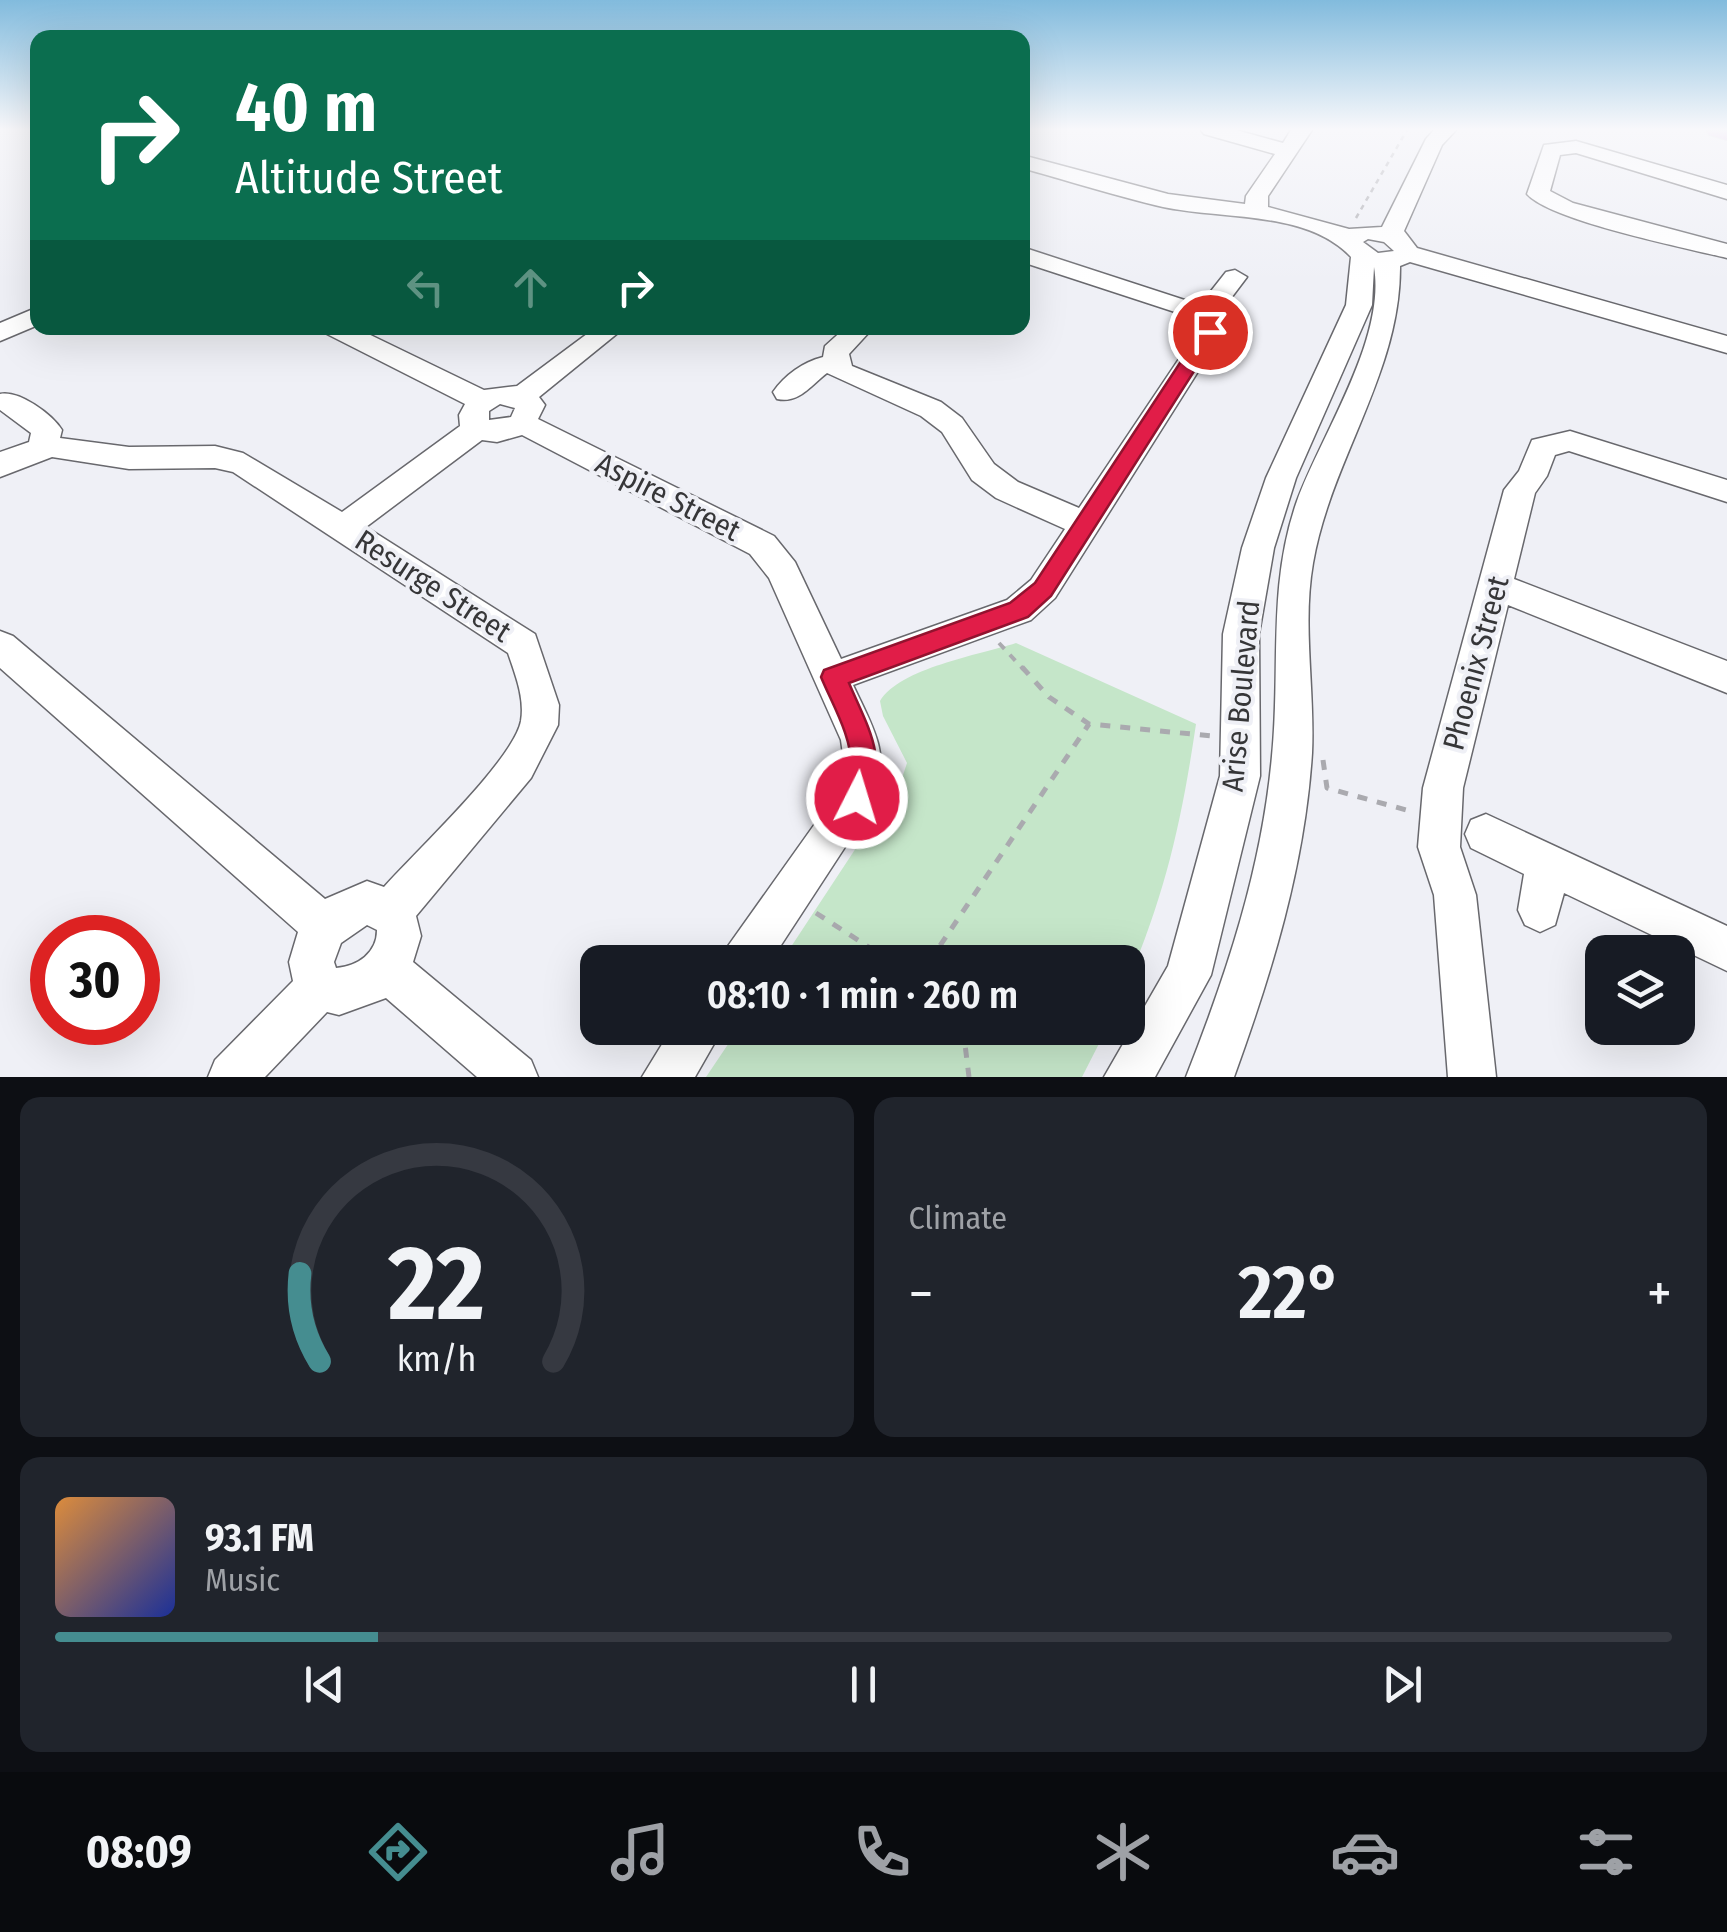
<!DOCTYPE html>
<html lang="en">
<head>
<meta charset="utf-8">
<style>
  body { margin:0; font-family:"Fira Sans Condensed",sans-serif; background:#20242c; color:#f1f3f6; height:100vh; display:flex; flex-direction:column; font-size:38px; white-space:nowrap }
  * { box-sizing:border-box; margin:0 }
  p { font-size:32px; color:#9ea1a6 }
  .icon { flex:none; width:55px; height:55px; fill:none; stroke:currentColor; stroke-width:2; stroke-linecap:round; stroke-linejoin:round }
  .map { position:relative; height:1077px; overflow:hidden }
  .side { display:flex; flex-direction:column; gap:20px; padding:20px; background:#0d0f14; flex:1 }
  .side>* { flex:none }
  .top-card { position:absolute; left:30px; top:30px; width:1000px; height:305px; border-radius:20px; box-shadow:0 10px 40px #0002; background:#0b6e4f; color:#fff; overflow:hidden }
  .buttons { position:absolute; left:1585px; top:935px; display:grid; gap:20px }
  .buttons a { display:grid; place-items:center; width:110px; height:110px; border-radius:20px; background:#171b24; box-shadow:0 10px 40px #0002; font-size:50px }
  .speed { position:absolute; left:30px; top:915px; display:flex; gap:20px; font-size:50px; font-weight:700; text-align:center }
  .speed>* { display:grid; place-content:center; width:130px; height:130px; border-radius:50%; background:#171b24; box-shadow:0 10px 40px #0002; line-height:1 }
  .speed .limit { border:15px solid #d22; background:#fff; color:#111 }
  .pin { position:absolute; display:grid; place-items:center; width:85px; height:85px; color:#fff; margin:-42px; border:5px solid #fff; border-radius:50%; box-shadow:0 2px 10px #0007 }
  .me { position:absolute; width:110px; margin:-55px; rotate:5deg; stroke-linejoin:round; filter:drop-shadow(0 0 8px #0008) }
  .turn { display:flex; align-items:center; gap:35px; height:210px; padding:0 40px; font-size:45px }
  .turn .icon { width:130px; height:130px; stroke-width:2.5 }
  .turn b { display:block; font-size:70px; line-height:85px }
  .lanes { display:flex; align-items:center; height:95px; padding:0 40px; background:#0003; justify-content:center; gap:50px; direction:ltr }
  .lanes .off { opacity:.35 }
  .big { font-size:75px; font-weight:600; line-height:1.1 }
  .side .widget { flex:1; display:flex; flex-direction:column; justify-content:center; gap:15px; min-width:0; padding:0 35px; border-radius:20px; background:#20242c }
  .side .dial { align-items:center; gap:0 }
  .dial svg { height:260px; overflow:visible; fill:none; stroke:#363941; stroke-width:7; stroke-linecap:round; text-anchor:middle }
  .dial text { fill:#f1f3f6; stroke:none }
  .song { display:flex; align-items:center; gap:30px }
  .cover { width:120px; height:120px; border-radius:15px; background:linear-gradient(135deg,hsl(30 70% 55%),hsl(230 70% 35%)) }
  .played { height:10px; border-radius:5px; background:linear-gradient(90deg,#458d90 20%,#363941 20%) }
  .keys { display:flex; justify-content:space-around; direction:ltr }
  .heat { display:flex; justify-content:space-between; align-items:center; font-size:55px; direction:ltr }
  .side .tiles { flex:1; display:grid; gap:20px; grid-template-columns:1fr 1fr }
  .widget:last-child { grid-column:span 2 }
  .trip { position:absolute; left:580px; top:945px; width:565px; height:100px; border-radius:20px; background:#171b24; box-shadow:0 10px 40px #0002; font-weight:600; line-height:100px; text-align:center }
  .tab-bar { display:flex; height:160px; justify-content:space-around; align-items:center; background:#090b0e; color:#9ea1a6 }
  .tab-bar .icon { width:70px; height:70px }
  .tab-bar .selected { color:#458d90 }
  .tab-bar b { font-size:45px; color:#f1f3f6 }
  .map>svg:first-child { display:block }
  .green { fill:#c5e6c9 }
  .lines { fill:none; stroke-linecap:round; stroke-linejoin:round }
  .minor-casing { stroke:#68686d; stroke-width:3 }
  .major-casing { stroke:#cfcfcf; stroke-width:2 }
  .path-far2 { stroke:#aaaaaf; stroke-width:2.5; stroke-dasharray:5 5; stroke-linecap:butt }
  .path-far1 { stroke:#aaaaaf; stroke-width:4; stroke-dasharray:8 8; stroke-linecap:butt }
  .path { stroke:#aaaaaf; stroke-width:5; stroke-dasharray:10 10; stroke-linecap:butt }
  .minor { fill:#fff; fill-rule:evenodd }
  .major { fill:#dba3e3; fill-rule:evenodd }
  .route { fill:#e11d48; stroke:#92132f; stroke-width:2.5 }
  .labels { text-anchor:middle; stroke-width:8; stroke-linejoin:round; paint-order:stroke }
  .street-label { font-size:30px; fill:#363638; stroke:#eff0f6 }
</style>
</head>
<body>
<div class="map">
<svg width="1727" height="1077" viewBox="0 0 1727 1077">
  <rect width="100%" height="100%" fill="#eff0f6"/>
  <path class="green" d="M1016,643L1196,724C1182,819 1166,892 1128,981V962H781L902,778L907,763L883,716L880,701C900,668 979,655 1016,643Z
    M739,1028H1107L1082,1077H706Z"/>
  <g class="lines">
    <g class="minor-casing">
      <path id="minor" d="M1201,130H1236L1283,143L1291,130H1312L1268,196V207L1349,229L1382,227L1426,139L1434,130H1456L1442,145L1404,231L1417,248L1727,336V353L1410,262L1400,266C1401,372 1331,459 1313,563C1302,625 1315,690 1312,753C1305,865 1272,972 1234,1077H1186C1227,973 1262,868 1272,756C1281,669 1267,586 1297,501C1322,433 1386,339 1374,267L1372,305L1296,478L1274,548L1259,634L1260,776L1211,975L1155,1077H1104L1168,966L1220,776L1223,634L1242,548L1266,478L1346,305L1351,257C1307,210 1223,220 1163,207C1116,196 1069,181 1022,168V155L1168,194L1245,204L1246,196L1275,154L1204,134ZM1368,239L1384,242L1394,251L1378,253L1363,242Z
        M1576,141L1727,185V199L1576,153L1560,155L1550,191L1573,203L1727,244V258C1686,248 1551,221 1527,194L1544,145Z
        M1022,247L1200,305L1226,272L1235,270L1247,277L1216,318L1223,332L1055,598L1031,620L853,685C873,728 889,750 877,798L770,962H722L728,946L839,790L845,769L841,740L769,578L750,554L522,435L497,442L482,440L366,527L535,634L559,705L558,725L531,778L416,916L421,936L413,962L531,1060L538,1077H477L386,998L339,1015L327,1012L265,1077H208L215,1060L293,981L289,962L298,932L0,668V631L13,636L325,899L367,881L384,887C414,853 513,761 521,721C525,698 515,674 508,653L233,472L215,468L129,469L52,457L0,477V452L29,442L31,433L0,410V394C19,390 52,414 62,430L60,438L129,447L215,446L243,453L342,512L460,426L459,415L465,404L327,334L323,328H356L484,390L517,386L595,328H624L539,397L545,405L538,419L774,536L795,562L841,659L1007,600L1031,580L1065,529L996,498L972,480L942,432L921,416L827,373C811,385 799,404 777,399L773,392C785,375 803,362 823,357L825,346L845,328H873L849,354L852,366L941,402L962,418L994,464L1018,482L1079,508L1197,332L1192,323L1178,313L1022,262ZM500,404L515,408L511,417L489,420V411ZM367,925L377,930C377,953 358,966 336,968L334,962L341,943Z
        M38,307V325L0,341V323Z
        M1570,431L1727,480V502L1569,451L1555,455L1547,476L1535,493L1514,579L1727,661V693L1508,605L1463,788L1460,847L1476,895L1496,1077H1448L1434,895L1418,847L1423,788L1504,490L1519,471L1532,440Z
        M1486,814L1727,926V971L1564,893L1555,925L1540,932L1525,925L1518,910L1524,874L1471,848L1465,834L1471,820Z
        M672,1028H723L695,1077H642Z"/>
    </g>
    <g class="major-casing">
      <path id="major" d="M1706,130H1727V140L1709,135Z"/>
    </g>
    <path class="path-far2" d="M1356,218L1407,130"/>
    <path class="path-far1" d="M999,643L1024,670"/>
    <path class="path" d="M1022,667L1049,697L1089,724L1212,736
      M1323,760L1327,788L1410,811
      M816,913L892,962
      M929,962L1089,724
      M963,1028L969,1077"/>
    <use href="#minor" class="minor"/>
    <use href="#major" class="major"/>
  </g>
  <linearGradient id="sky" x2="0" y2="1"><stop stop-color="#82bbdd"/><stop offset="0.46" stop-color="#f8f8fb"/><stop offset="1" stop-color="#f8f8fb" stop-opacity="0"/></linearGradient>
  <rect width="1727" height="281" fill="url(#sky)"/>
  <path class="route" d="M1210,327L1219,332L1051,596L1028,617L849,683C868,728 889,758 867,807L857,811L847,807C841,792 851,784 851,769C853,738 832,704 821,677L824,670L1010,603L1035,583L1203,328Z"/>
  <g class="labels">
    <g class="street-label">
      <text transform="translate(668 497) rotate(27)" y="10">Aspire Street</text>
      <text transform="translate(433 586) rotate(33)" y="10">Resurge Street</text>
      <text transform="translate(1476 663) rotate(-75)" y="10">Phoenix Street</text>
      <text transform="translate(1241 696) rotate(-85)" y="10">Arise Boulevard</text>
    </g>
  </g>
</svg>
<div class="buttons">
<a><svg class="icon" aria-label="layers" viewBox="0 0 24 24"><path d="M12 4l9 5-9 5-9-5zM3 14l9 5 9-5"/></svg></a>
</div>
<div class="speed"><div class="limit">30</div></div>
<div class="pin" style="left:1210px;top:332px;background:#d93025"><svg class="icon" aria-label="arrive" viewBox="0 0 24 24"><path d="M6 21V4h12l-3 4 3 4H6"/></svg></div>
<svg class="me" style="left:857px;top:798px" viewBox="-20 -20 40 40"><circle r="17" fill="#e11d48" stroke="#fff" stroke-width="3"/><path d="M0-11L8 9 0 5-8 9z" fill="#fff"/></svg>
<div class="trip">08:10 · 1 min · 260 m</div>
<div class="top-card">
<div class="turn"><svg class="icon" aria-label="right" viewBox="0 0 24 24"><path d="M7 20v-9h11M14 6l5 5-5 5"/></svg><div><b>40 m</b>Altitude Street</div></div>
<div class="lanes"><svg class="icon off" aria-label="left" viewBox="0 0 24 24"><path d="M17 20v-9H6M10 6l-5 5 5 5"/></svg><svg class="icon off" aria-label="ahead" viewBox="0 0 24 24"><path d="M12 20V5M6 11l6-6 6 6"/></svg><svg class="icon" aria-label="right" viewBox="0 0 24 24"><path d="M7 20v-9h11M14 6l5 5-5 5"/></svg></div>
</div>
</div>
<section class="side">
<div class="tiles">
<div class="widget dial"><svg viewBox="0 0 100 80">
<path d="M14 69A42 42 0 1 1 86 69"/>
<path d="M14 69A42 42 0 0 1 8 42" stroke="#458d90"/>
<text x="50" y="56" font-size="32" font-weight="700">22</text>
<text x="50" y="72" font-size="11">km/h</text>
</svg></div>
<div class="widget"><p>Climate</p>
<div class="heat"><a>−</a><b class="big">22°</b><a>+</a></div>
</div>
<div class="widget">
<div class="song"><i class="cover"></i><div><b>93.1 FM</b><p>Music</p></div></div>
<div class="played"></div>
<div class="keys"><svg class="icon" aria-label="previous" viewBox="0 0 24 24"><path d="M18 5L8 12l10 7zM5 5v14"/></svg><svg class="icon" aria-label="pause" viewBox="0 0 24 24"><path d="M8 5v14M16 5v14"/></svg><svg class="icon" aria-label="next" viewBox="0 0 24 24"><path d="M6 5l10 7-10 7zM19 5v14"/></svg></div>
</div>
</div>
</section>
<nav class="tab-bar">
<b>08:09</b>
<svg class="icon selected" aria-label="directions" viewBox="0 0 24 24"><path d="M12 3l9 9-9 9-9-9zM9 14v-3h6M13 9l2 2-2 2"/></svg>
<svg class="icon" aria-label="music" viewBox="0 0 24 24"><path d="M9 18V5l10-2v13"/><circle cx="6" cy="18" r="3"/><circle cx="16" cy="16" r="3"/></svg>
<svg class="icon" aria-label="phone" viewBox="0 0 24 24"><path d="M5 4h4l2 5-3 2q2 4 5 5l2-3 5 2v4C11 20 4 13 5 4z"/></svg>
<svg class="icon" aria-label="climate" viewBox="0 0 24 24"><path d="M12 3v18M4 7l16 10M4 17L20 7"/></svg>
<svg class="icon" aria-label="car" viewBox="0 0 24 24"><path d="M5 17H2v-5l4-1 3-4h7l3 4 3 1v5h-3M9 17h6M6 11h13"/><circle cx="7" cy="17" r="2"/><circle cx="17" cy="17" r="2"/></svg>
<svg class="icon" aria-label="filters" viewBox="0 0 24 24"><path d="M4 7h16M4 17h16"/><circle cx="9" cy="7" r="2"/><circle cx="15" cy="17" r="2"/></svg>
</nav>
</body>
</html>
